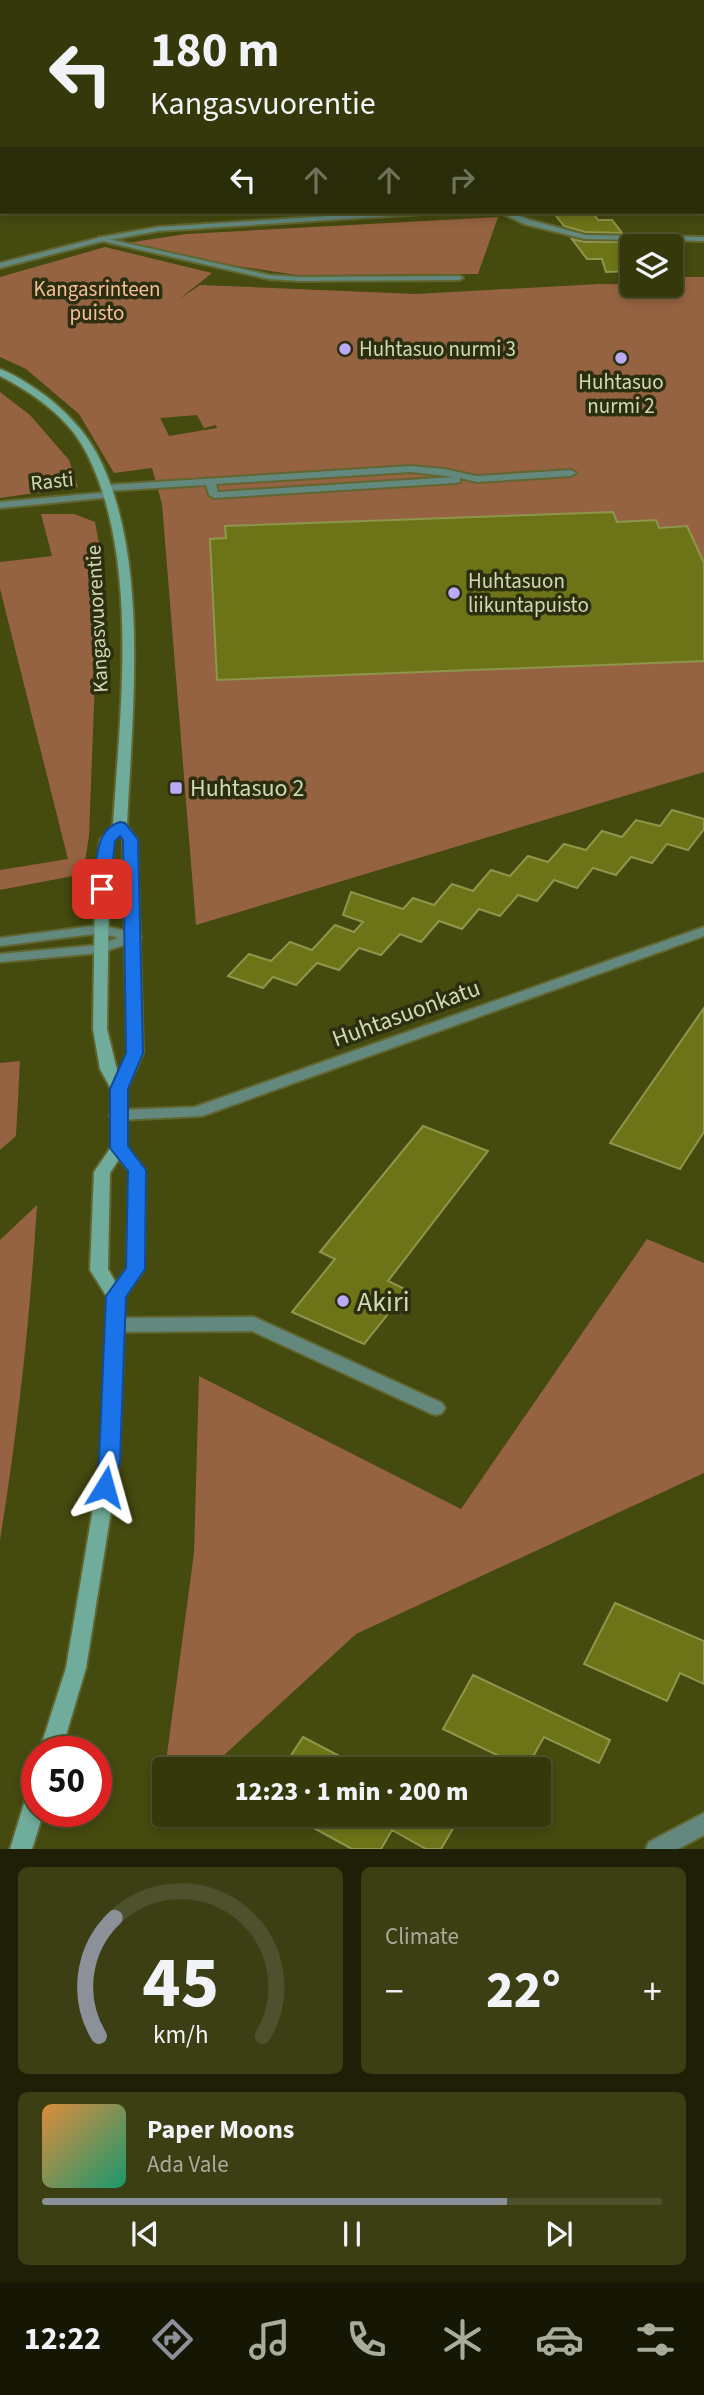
<!DOCTYPE html>
<html lang="en">
<head>
<meta charset="utf-8">
<style>
  body { margin:0; font-family:"Source Sans 3",sans-serif; background:#3c3f14; color:#f1f3f6; height:100vh; display:flex; flex-direction:column; font-size:26px; white-space:nowrap }
  * { box-sizing:border-box; margin:0 }
  p { font-size:23px; color:#a9ac9d }
  .icon { flex:none; width:38px; height:38px; fill:none; stroke:currentColor; stroke-width:2; stroke-linecap:round; stroke-linejoin:round }
  .map { position:relative; height:1849px; overflow:hidden }
  .side { display:flex; flex-direction:column; gap:18px; padding:18px; background:#1d1f06; flex:1 }
  .side>* { flex:none }
  .banner { position:absolute; left:0px; top:0px; width:705px; height:214px; box-shadow:0 4px 10px #0003,0 0 0 2px #4e522c; background:#34380b; color:#f1f3f6; overflow:hidden }
  .buttons { position:absolute; left:620px; top:234px; display:grid; gap:14px }
  .buttons a { display:grid; place-items:center; width:63px; height:63px; border-radius:7px; background:#34380b; box-shadow:0 4px 10px #0003,0 0 0 2px #4e522c; font-size:35px }
  .speed { position:absolute; left:21px; top:1736px; display:flex; gap:14px; font-size:35px; font-weight:700; text-align:center }
  .speed>* { display:grid; place-content:center; width:91px; height:91px; border-radius:50%; background:#34380b; box-shadow:0 4px 10px #0003,0 0 0 2px #4e522c; line-height:1 }
  .speed .limit { border:10px solid #d22; background:#fff; color:#111 }
  .pin { position:absolute; display:grid; place-items:center; width:60px; height:60px; color:#fff; margin:-30px; border-radius:14px; box-shadow:0 4px 10px #0006 }
  .me { position:absolute; width:77px; margin:-38px; rotate:8deg; stroke-linejoin:round; filter:drop-shadow(0 0 5px #0008) }
  .turn { display:flex; align-items:center; gap:24px; height:147px; padding:0 35px; font-size:32px }
  .turn .icon { width:91px; height:91px; stroke-width:2.5 }
  .turn b { display:block; font-size:49px; line-height:60px }
  .lanes { display:flex; align-items:center; height:66px; padding:0 35px; background:#0003; justify-content:center; gap:35px; direction:ltr }
  .lanes .off { opacity:.35 }
  .big { font-size:52px; font-weight:800; line-height:1.1 }
  .side .card { flex:1; display:flex; flex-direction:column; justify-content:center; gap:10px; min-width:0; padding:0 24px; border-radius:10px; background:#3c3f14 }
  .side .dial { align-items:center; gap:0 }
  .dial svg { height:182px; overflow:visible; fill:none; stroke:#4e522c; stroke-width:7; stroke-linecap:round; text-anchor:middle }
  .dial text { fill:#f1f3f6; stroke:none }
  .song { display:flex; align-items:center; gap:21px }
  .cover { width:84px; height:84px; border-radius:10px; background:linear-gradient(135deg,hsl(30 70% 55%),hsl(160 70% 35%)) }
  .played { height:7px; border-radius:4px; background:linear-gradient(90deg,#8c9099 75%,#4e522c 75%) }
  .keys { display:flex; justify-content:space-around; direction:ltr }
  .heat { display:flex; justify-content:space-between; align-items:center; font-size:38px; direction:ltr }
  .side .tiles { flex:1; display:grid; gap:18px; grid-template-columns:1fr 1fr }
  .card:last-child { grid-column:span 2 }
  .trip { position:absolute; left:152px; top:1757px; width:399px; height:70px; border-radius:7px; background:#34380b; box-shadow:0 4px 10px #0003,0 0 0 2px #4e522c; font-weight:800; line-height:70px; text-align:center }
  .tabs { display:flex; height:112px; justify-content:space-around; align-items:center; background:#151604; color:#a9ac9d }
  .tabs .icon { width:49px; height:49px }
  .tabs .active { color:#8c9099 }
  .tabs b { font-size:32px; color:#f1f3f6 }
  .map>svg:first-child { display:block }
  .green { fill:#956341; fill-rule:evenodd }
  .building { fill:#6d7418; stroke:#8e964c; stroke-width:2 }
  .lines { fill:none; stroke-linecap:round; stroke-linejoin:round }
  .service-casing { stroke:#616630; stroke-width:4 }
  .minor-casing { stroke:#616630; stroke-width:4 }
  .tertiary-casing { stroke:#616630; stroke-width:4 }
  .secondary-casing { stroke:#616630; stroke-width:4 }
  .service { fill:#63887d; fill-rule:evenodd }
  .minor { fill:#63887d; fill-rule:evenodd }
  .tertiary { fill:#63887d; fill-rule:evenodd }
  .secondary { fill:#70ac9b; fill-rule:evenodd }
  .route { fill:#1a73e8; stroke:#114b97; stroke-width:2 }
  .poi-dot { fill:#bbaaf6; stroke:#2b2f0f; stroke-width:2.5 }
  .labels { text-anchor:middle; stroke-width:7; stroke-linejoin:round; paint-order:stroke }
  .far-park-label { font-size:21px; fill:#f7bd97; stroke:#2b2f0f }
  .far-poi-label { font-size:21px; fill:#d2d8b3; stroke:#2b2f0f; text-anchor:start }
  .far-street-label { font-size:21px; fill:#d2d8b3; stroke:#2b2f0f }
  .poi-label { font-size:24px; fill:#d2d8b3; stroke:#2b2f0f; text-anchor:start }
  .street-label { font-size:24px; fill:#d2d8b3; stroke:#2b2f0f }
  .near-poi-label { font-size:28px; fill:#d2d8b3; stroke:#2b2f0f; text-anchor:start }
</style>
</head>
<body>
<div class="map">
<svg width="704" height="1849" viewBox="0 0 704 1849">
  <rect width="100%" height="100%" fill="#454a0f"/>
  <path class="green" d="M180,0H704V152V2H176Z
    M498,217L478,274L297,275L217,263L127,243L186,234Z
    M105,247L212,273L178,300L200,285L416,294L599,284L670,285V277H704V772L196,925L162,504L152,468L114,473L79,414L26,369L0,357V277ZM197,415L204,428L216,425L217,428L169,436L160,418Z
    M0,392L30,415L69,460L78,487L0,498Z
    M41,514H74L95,522L100,549L89,836L83,874L0,890V870L68,859L0,589V562L52,556Z
    M20,1061L16,1136L0,1150V1063Z
    M37,1205C30,1318 18,1429 0,1540V1240Z
    M647,1239L704,1263V1473L356,1634L209,1769H165L194,1553L199,1376L461,1509Z"/>
  <path class="building" d="M553,212H592L598,220H612L622,233L585,232L564,226Z
    M572,239L585,242H629L632,247V271L606,272L602,259H587Z
    M613,512L617,522L656,520L659,528L687,526L704,563V661L217,680L210,539L226,538L225,526Z
    M672,810L704,819V829L688,850L667,844L652,863L631,857L616,875L593,868L577,888L554,880L537,901L518,895L500,916L479,909L462,929L439,921L421,942L400,934L381,955L359,948L339,970L317,963L296,985L273,977L263,988L228,976L249,954L271,961L290,942L312,950L335,925L354,932L363,922L343,915L351,892L403,909L413,898L434,905L452,884L473,891L491,870L510,876L528,856L548,862L564,844L586,850L602,831L622,837L636,820L660,826Z
    M704,1008V1132L680,1169L610,1143Z
    M423,1126L488,1151L388,1281L407,1290L364,1344L292,1312L335,1259L320,1252Z
    M615,1603L704,1641V1684L680,1673L667,1701L584,1664Z
    M473,1675L610,1740L599,1763L544,1737L526,1769L443,1729Z
    M303,1737L364,1769H282Z
    M290,1815H448L458,1820L441,1849H426L392,1830L381,1849H352Z"/>
  <g class="lines">
    <g class="service-casing">
      <path id="service" d="M99,237L269,275L300,277L459,276L463,278L459,280L300,281L269,279L102,241L98,239Z
        M411,466L444,469L477,476L571,470L576,473L571,476L477,482L460,478V482L456,483L214,498L209,495L206,485L106,491L101,488L106,485ZM411,472L454,477L218,492L216,484Z
        M254,1317L442,1403L445,1408L442,1413L436,1415L430,1413L252,1331L115,1332L109,1330L106,1325L109,1320L115,1318Z"/>
    </g>
    <g class="minor-casing">
      <path id="minor" d="M391,212H427L423,214L158,231L103,241L0,268V263L102,237L158,227Z
        M499,212H509L530,220L585,235L704,237V241L585,239L524,224Z
        M109,492L113,493V497L0,508V502Z
        M704,927V936L202,1116L118,1120L112,1119L110,1115L112,1111L118,1110L195,1107Z
        M704,1813V1835L678,1849H646L649,1842Z"/>
    </g>
    <g class="tertiary-casing">
      <path id="tertiary" d="M101,925L139,934L141,937L139,940L100,953L0,962V954L98,945L118,938L101,933L0,946V938Z"/>
    </g>
    <g class="secondary-casing">
      <path id="secondary" d="M0,369C16,375 32,386 46,396C65,411 84,430 96,452C151,554 132,713 127,826L137,839L143,1053L127,1089V1147L145,1170L144,1269L125,1297L119,1461L86,1668L61,1752H39L66,1668L101,1461L107,1297L90,1270L94,1172L111,1147V1089L100,1069L93,1029L95,889L100,840L113,825C120,711 140,557 86,452C69,418 33,393 0,376ZM120,834L123,839L127,1053L118,1074L107,1029L109,889L114,841ZM119,1159L129,1171L127,1268L116,1283L108,1269L110,1173Z
        M37,1787V1811H44L32,1849H10L26,1797L29,1790Z"/>
    </g>
    <use href="#service" class="service"/>
    <use href="#minor" class="minor"/>
    <use href="#tertiary" class="tertiary"/>
    <use href="#secondary" class="secondary"/>
  </g>
  <path class="route" d="M120,822L125,823L138,839L143,1053L128,1089V1146L146,1170L145,1269L126,1297L120,1461L113,1493L105,1496L98,1493L95,1487L99,1461L106,1296L126,1268L128,1171L110,1148V1089L126,1053L123,840L120,836L115,841L110,889L102,893L94,889C97,866 93,830 120,822Z"/>
  <g class="poi-dot">
    <circle cx="345" cy="349" r="7"/>
    <circle cx="621" cy="358" r="7"/>
    <circle cx="454" cy="593" r="7"/>
    <rect x="169" y="781" width="14" height="14" rx="3.5"/>
    <circle cx="343" cy="1301" r="7"/>
  </g>
  <g class="labels">
    <g class="far-park-label">
      <text x="97" y="296">Kangasrinteen<tspan x="97" dy="24">puisto</tspan></text>
    </g>
    <g class="far-poi-label">
      <text x="359" y="356">Huhtasuo nurmi 3</text>
      <text x="621" y="389" text-anchor="middle">Huhtasuo<tspan x="621" dy="24">nurmi 2</tspan></text>
      <text x="468" y="588">Huhtasuon<tspan x="468" dy="24">liikuntapuisto</tspan></text>
    </g>
    <g class="far-street-label">
      <text transform="translate(52 481) rotate(-6)" y="7">Rasti</text>
      <text transform="translate(97 619) rotate(-93)" y="7">Kangasvuorentie</text>
    </g>
    <g class="poi-label">
      <text x="190" y="796">Huhtasuo 2</text>
    </g>
    <g class="street-label">
      <text transform="translate(406 1013) rotate(-20)" y="8">Huhtasuonkatu</text>
    </g>
    <g class="near-poi-label">
      <text x="357" y="1311">Akiri</text>
    </g>
  </g>
</svg>
<div class="buttons">
<a><svg class="icon" aria-label="layers" viewBox="0 0 24 24"><path d="M12 4l9 5-9 5-9-5zM3 14l9 5 9-5"/></svg></a>
</div>
<div class="speed"><div class="limit">50</div></div>
<div class="pin" style="left:102px;top:889px;background:#d93025"><svg class="icon" aria-label="arrive" viewBox="0 0 24 24"><path d="M6 21V4h12l-3 4 3 4H6"/></svg></div>
<svg class="me" style="left:105px;top:1487px" viewBox="-20 -20 40 40"><path d="M0-17L14 15 0 8-14 15z" fill="#1a73e8" stroke="#fff" stroke-width="4"/></svg>
<div class="trip">12:23 · 1 min · 200 m</div>
<div class="banner">
<div class="turn"><svg class="icon" aria-label="left" viewBox="0 0 24 24"><path d="M17 20v-9H6M10 6l-5 5 5 5"/></svg><div><b>180 m</b>Kangasvuorentie</div></div>
<div class="lanes"><svg class="icon" aria-label="left" viewBox="0 0 24 24"><path d="M17 20v-9H6M10 6l-5 5 5 5"/></svg><svg class="icon off" aria-label="ahead" viewBox="0 0 24 24"><path d="M12 20V5M6 11l6-6 6 6"/></svg><svg class="icon off" aria-label="ahead" viewBox="0 0 24 24"><path d="M12 20V5M6 11l6-6 6 6"/></svg><svg class="icon off" aria-label="right" viewBox="0 0 24 24"><path d="M7 20v-9h11M14 6l5 5-5 5"/></svg></div>
</div>
</div>
<section class="side">
<div class="tiles">
<div class="card dial"><svg viewBox="0 0 100 80">
<path d="M14 69A42 42 0 1 1 86 69"/>
<path d="M14 69A42 42 0 0 1 21 17" stroke="#8c9099"/>
<text x="50" y="56" font-size="32" font-weight="700">45</text>
<text x="50" y="72" font-size="11">km/h</text>
</svg></div>
<div class="card"><p>Climate</p>
<div class="heat"><a>−</a><b class="big">22°</b><a>+</a></div>
</div>
<div class="card">
<div class="song"><i class="cover"></i><div><b>Paper Moons</b><p>Ada Vale</p></div></div>
<div class="played"></div>
<div class="keys"><svg class="icon" aria-label="previous" viewBox="0 0 24 24"><path d="M18 5L8 12l10 7zM5 5v14"/></svg><svg class="icon" aria-label="pause" viewBox="0 0 24 24"><path d="M8 5v14M16 5v14"/></svg><svg class="icon" aria-label="next" viewBox="0 0 24 24"><path d="M6 5l10 7-10 7zM19 5v14"/></svg></div>
</div>
</div>
</section>
<nav class="tabs">
<b>12:22</b>
<svg class="icon active" aria-label="directions" viewBox="0 0 24 24"><path d="M12 3l9 9-9 9-9-9zM9 14v-3h6M13 9l2 2-2 2"/></svg>
<svg class="icon" aria-label="music" viewBox="0 0 24 24"><path d="M9 18V5l10-2v13"/><circle cx="6" cy="18" r="3"/><circle cx="16" cy="16" r="3"/></svg>
<svg class="icon" aria-label="phone" viewBox="0 0 24 24"><path d="M5 4h4l2 5-3 2q2 4 5 5l2-3 5 2v4C11 20 4 13 5 4z"/></svg>
<svg class="icon" aria-label="climate" viewBox="0 0 24 24"><path d="M12 3v18M4 7l16 10M4 17L20 7"/></svg>
<svg class="icon" aria-label="car" viewBox="0 0 24 24"><path d="M5 17H2v-5l4-1 3-4h7l3 4 3 1v5h-3M9 17h6M6 11h13"/><circle cx="7" cy="17" r="2"/><circle cx="17" cy="17" r="2"/></svg>
<svg class="icon" aria-label="filters" viewBox="0 0 24 24"><path d="M4 7h16M4 17h16"/><circle cx="9" cy="7" r="2"/><circle cx="15" cy="17" r="2"/></svg>
</nav>
</body>
</html>
